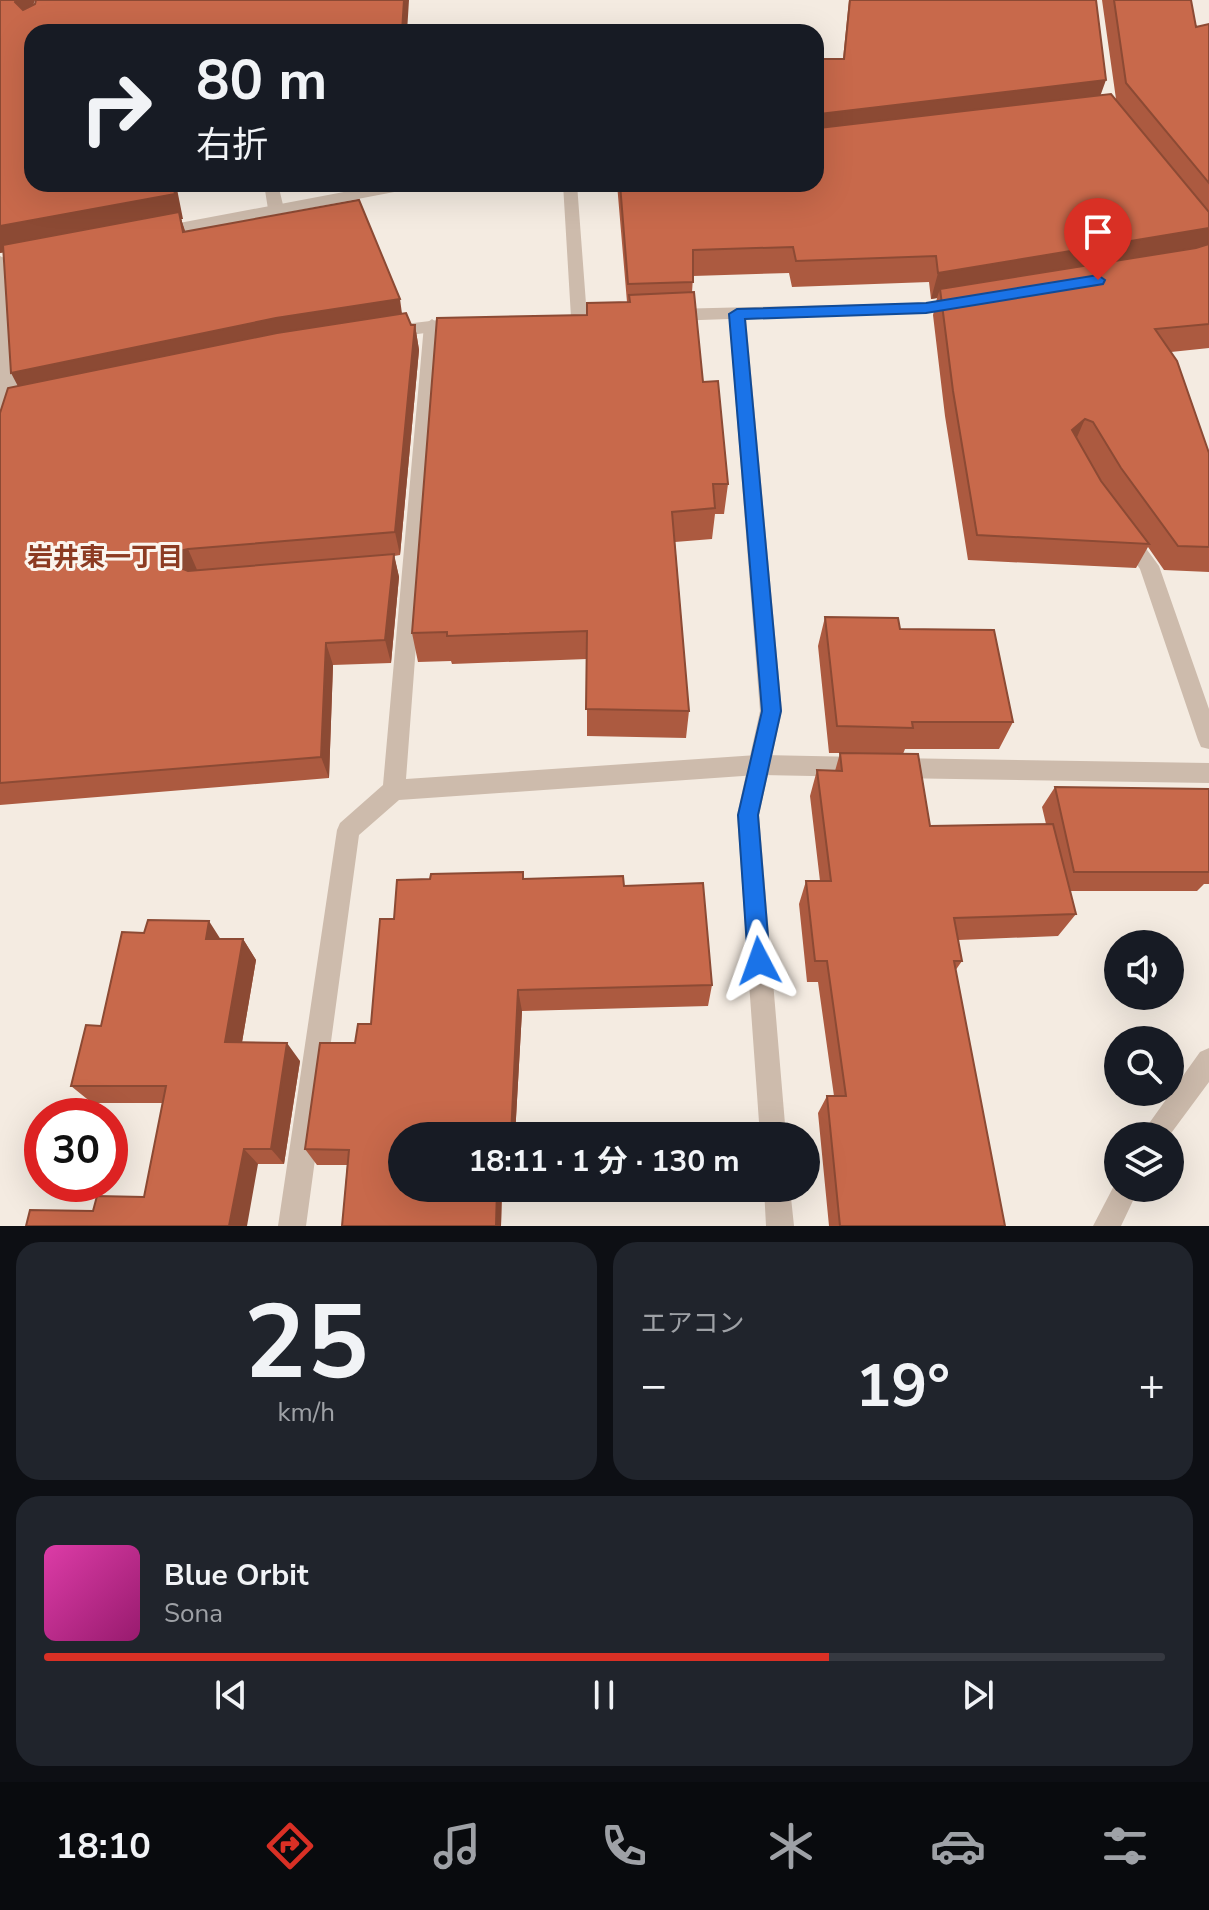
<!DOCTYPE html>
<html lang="ja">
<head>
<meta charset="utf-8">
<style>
  body { margin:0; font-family:"Nunito Sans","Noto Sans JP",sans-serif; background:#20242c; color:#f1f3f6; height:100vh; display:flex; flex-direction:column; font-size:30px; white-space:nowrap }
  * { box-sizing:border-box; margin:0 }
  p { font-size:26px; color:#9ea1a6 }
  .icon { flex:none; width:44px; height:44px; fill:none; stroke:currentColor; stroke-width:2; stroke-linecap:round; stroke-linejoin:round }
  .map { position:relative; height:1226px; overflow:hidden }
  .panel { display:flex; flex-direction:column; gap:16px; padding:16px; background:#0d0f14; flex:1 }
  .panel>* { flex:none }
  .banner { position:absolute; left:24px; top:24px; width:800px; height:168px; border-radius:24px; box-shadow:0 8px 32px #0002; background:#171b24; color:#f1f3f6; overflow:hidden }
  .fabs { position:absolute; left:1104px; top:930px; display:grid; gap:16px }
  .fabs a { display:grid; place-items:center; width:80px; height:80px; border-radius:50%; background:#171b24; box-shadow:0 8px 32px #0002; font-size:40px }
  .speed { position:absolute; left:24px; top:1098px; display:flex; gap:16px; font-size:40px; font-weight:700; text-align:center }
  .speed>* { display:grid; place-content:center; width:104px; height:104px; border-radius:50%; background:#171b24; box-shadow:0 8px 32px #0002; line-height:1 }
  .speed .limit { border:12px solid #d22; background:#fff; color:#111 }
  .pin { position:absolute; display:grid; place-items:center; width:68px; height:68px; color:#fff; margin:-82px -34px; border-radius:50% 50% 50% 0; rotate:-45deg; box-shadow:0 0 8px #0007 }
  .pin .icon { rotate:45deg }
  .me { position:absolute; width:88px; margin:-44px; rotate:356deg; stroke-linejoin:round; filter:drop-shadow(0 0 6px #0008) }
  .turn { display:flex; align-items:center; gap:28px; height:168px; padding:0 40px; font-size:36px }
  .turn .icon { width:104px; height:104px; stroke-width:2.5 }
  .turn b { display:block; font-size:56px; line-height:68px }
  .big { font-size:60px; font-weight:700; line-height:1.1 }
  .panel .card { flex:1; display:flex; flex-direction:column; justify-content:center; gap:12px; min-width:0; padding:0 28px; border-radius:24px; background:#20242c }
  .panel .dial { align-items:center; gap:0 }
  .dial b { font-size:104px; line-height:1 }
  .song { display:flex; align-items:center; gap:24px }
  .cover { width:96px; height:96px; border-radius:12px; background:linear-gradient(135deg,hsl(320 70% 55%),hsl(320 70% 35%)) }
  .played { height:8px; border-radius:4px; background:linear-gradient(90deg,#d93025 70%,#363941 70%) }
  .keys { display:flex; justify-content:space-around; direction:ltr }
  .heat { display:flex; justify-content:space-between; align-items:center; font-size:44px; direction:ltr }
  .panel .tiles { flex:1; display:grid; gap:16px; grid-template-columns:1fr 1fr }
  .card:last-child { grid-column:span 2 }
  .trip { position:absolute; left:388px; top:1122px; width:432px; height:80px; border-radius:40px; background:#171b24; box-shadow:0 8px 32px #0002; font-weight:700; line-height:80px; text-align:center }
  .menu { display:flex; height:128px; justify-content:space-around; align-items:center; background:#090b0e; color:#9ea1a6 }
  .menu .icon { width:56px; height:56px }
  .menu .active { color:#d93025 }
  .menu b { font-size:36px; color:#f1f3f6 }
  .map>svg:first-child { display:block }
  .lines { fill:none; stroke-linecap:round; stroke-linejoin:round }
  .lane { fill:#cdbbac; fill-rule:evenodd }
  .street { fill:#cdbbac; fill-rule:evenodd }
  .wall { fill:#ac5a40 }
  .shaded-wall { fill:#8c4a34 }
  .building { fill:#c8694b; stroke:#8c4a34; stroke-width:2 }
  .route { fill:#1a73e8; stroke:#114b97; stroke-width:2 }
  .labels { text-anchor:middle; stroke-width:6; stroke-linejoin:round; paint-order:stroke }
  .neighbourhood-label { font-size:26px; font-weight:bold; fill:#8c3b22; stroke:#fbf5ee }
</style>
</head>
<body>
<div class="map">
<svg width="1209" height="1226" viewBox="0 0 1209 1226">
  <rect width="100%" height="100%" fill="#f4ebe1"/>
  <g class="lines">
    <path class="lane" d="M264,184H278L284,209L281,212L276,214L268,209Z
      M0,256L10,261L20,406L9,442L0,449Z
      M432,319L440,325L406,779L757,755L861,757L869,760L872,767L869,774L861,777L757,775L399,800L359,835L306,1226H278L337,830L340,823L383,785L424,325Z
      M1127,530L1134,532L1159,566L1209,709V749L1201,747L1198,740L1140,569L1117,537L1120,532Z
      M893,758L1209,763V783L893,778L885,775L882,768L885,761Z"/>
    <path class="street" d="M386,184H417L410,189L158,237L150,232L158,227Z
      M563,184H577L587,317L579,323L571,317Z
      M959,297L965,298V306L926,313L746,318L782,711L759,815L786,1136H760L737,815L760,711L729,319L672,321L664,315L672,309L926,303Z
      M464,317L472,323L470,327L388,338L380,332L388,326Z
      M1209,1048V1082L1169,1136H1140L1200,1052Z
      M1118,1178V1188H1139L1121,1226H1093Z
      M764,1188H790L794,1226H766Z"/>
  </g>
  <path class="wall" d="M0,0H35L33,5L32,32L183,219H181L185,231L402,313L411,325H415L419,350L400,555L394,556L399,577L391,663L333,665L329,778L0,805V413L18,386L4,252L0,253Z
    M849,0H1096L1100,95L1116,99L1102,0H1191L1196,27L1209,24V348L1171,352L1209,453V572L1164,570L1148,547L1136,568L968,560L945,416L933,315L937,298L931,299L929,282L792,287L789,273L693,276L692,293L703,382L728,484L724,514H715L712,539L675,542L689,711L686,738L587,736V659L452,664L451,661L418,662L412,633L587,315L627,302L617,184H816L843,59Z
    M825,617L900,629L1013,722L999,749H905L903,754L930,826L1046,824L1042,807L1055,787L1209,789V884H1204L1197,891H1070L1076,914L1058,936L958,940L962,961L955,971L1005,1226H829L818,1113L827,1096H834L818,982H807L799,904L806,881H820L810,796L817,770L835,771L840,753H829L818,646Z
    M523,872L524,879L624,886L712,985L708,1006L522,1011L515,1136H402L502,1188L501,1226H342L347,1165H317L305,1149L355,1043L371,1024L394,919L430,879Z
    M221,939H243L256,960L242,1042L300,1061L284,1164H258L144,1197L163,1103H92L71,1086L101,1026Z"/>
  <path class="shaded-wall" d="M16,0H35L24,27L15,2Z
    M404,0H409L407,32H402Z
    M1106,80L1097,105L816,140L820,114Z
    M173,184H176L183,219H181L186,234L183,232L180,219L0,253V226Z
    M1209,228V252L940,289L937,298L931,299L938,273Z
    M400,299L403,321L22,394L11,373L276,318Z
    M415,325L419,350L400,555L395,532Z
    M1085,419L1074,444L1072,430Z
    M188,549L198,572L185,582L175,558L180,551Z
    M394,554L399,577L391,663L385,640Z
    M326,643L333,665L329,778L321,757Z
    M209,921L223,943L206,939Z
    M243,939L256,960L239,1060L225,1042Z
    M518,990L522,1011L515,1136H511Z
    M287,1043L300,1061L284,1164L271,1149Z
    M244,1149L258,1164L247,1226H229Z
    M497,1188H502L501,1226H496Z"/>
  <path class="building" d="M0,0H16L15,2L23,10L35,4L36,0H404L402,32H32V184H173L175,194L0,226Z
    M850,0H1096L1106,80L820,114L818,128L1111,94L1209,212V228L938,273L936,256L796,261L793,247L693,250V282L628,284L620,184H816V59H844Z
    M1114,0H1191L1196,27L1209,24V183L1126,83Z
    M359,200L400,299L276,318L11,373L3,245L179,212L183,232Z
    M1209,244V324L1155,329L1177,361L1209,453V547L1178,546L1121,468L1093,422L1085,419L1072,430L1101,481L1149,544L977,535L953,391L940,289L1196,248Z
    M694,292L703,382L718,381L728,484H713L715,508L672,512L689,711L586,709L587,631L447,636V632L412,633L437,318L587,315V303L630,302L629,295Z
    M406,313L411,325H415L395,532L188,549L180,551L175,558L178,567L188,571L394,554L385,640L326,643L321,757L0,783V413L8,388L277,333Z
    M825,617L898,618L900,629L994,630L1013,722H912L913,728L837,726Z
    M840,753L918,754L930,826L1053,824L1076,914L954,918L962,961H954L1005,1226H840L827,1096H846L827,961H815L806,881H831L817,770L842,771Z
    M1055,787L1209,789V872H1074Z
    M523,872V879L623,876L624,886L703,883L712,985L518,990L511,1136H402V1188H497L496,1226H342L349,1150L305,1149L320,1043H355L358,1024H371L380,919H394L397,880L430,879L431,874Z
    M148,920L209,921L206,939H243L225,1042L287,1043L271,1149H244L229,1226H26L30,1210L93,1211L97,1196L144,1197L166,1086H71L86,1025L101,1026L122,932L144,933Z"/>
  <path class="route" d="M1098,275L1105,280L1103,284L926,313L745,319L781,711L758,815L770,961L767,968L759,971L752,968L748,961L738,815L762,711L729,314L737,309L926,303Z"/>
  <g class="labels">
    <g class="neighbourhood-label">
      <text x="105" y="566">岩井東一丁目</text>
    </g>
  </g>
</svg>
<div class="fabs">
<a><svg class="icon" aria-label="sound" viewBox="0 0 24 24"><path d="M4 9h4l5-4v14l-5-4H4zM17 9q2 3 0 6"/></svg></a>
<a><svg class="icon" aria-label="search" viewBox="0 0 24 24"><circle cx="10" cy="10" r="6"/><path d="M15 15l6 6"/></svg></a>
<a><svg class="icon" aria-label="layers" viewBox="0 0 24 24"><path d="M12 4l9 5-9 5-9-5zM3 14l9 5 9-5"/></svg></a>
</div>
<div class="speed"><div class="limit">30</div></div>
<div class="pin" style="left:1098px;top:280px;background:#d93025"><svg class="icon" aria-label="arrive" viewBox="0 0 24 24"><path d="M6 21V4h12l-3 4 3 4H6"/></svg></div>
<svg class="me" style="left:759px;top:961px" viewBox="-20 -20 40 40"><path d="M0-17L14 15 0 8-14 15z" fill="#1a73e8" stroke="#fff" stroke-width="4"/></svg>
<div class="trip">18:11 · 1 分 · 130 m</div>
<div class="banner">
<div class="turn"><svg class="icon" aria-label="right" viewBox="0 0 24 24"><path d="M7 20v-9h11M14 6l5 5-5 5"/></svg><div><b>80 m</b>右折</div></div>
</div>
</div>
<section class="panel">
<div class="tiles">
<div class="card dial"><b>25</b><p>km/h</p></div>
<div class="card"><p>エアコン</p>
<div class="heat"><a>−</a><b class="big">19°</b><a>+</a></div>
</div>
<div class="card">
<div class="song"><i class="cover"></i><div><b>Blue Orbit</b><p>Sona</p></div></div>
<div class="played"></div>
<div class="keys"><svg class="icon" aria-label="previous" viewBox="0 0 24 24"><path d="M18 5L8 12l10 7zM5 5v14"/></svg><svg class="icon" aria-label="pause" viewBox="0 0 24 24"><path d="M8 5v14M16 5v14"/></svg><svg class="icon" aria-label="next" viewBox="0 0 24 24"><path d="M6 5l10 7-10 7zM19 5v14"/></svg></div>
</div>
</div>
</section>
<nav class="menu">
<b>18:10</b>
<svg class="icon active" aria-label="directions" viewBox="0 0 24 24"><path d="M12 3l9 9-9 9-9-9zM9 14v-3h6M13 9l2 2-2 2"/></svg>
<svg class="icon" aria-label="music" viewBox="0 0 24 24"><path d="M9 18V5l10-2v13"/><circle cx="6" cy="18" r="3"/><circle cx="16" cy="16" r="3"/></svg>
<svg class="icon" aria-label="phone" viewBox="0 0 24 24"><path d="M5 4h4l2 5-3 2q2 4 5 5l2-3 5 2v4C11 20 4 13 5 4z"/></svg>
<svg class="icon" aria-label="climate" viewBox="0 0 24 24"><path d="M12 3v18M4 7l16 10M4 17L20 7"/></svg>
<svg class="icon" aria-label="car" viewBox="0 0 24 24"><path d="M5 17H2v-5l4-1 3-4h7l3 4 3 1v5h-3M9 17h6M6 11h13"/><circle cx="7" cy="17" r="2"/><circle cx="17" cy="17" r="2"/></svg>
<svg class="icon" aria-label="filters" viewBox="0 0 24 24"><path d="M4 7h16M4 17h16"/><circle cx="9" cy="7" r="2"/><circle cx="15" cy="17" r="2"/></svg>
</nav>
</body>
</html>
